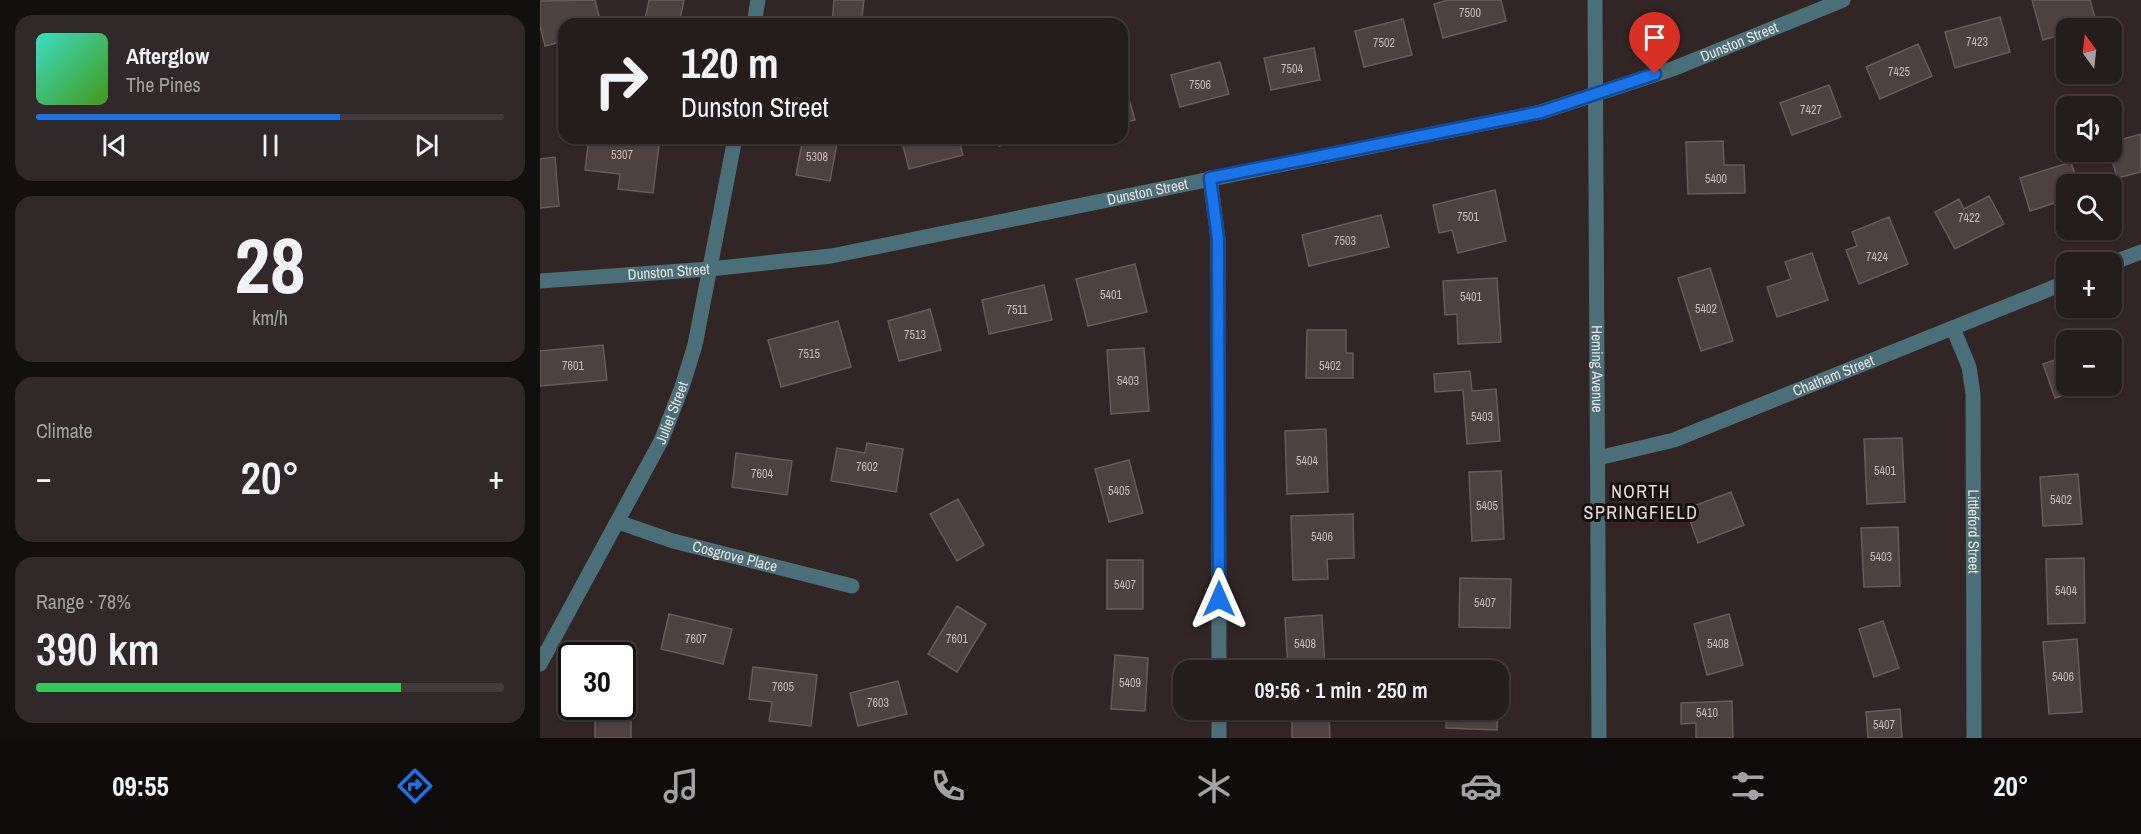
<!DOCTYPE html>
<html lang="en">
<head>
<meta charset="utf-8">
<style>
  body { margin:0; font-family:"Archivo Narrow",sans-serif; background:#312929; color:#f1f3f6; height:100vh; display:flex; flex-direction:column; font-size:22px; white-space:nowrap }
  * { box-sizing:border-box; margin:0 }
  p { font-size:20px; color:#a3a1a3 }
  .icon { flex:none; width:33px; height:33px; fill:none; stroke:currentColor; stroke-width:2; stroke-linecap:round; stroke-linejoin:round }
  .map { position:relative; flex:1; overflow:hidden }
  .details { display:flex; flex-direction:column; gap:15px; padding:15px; background:#140f0f; width:540px }
  .details>* { flex:none }
  .guide { position:absolute; left:18px; top:18px; width:570px; height:126px; border-radius:18px; box-shadow:0 2px 4px #0004,0 0 0 2px #423a3b; background:#251c1c; color:#f1f3f6; overflow:hidden }
  .needle { width:39px; rotate:345deg }
  .buttons { position:absolute; left:1516px; top:18px; display:grid; gap:12px }
  .buttons a { display:grid; place-items:center; width:66px; height:66px; border-radius:12px; background:#251c1c; box-shadow:0 2px 4px #0004,0 0 0 2px #423a3b; font-size:30px }
  .speed { position:absolute; left:18px; top:642px; display:flex; gap:12px; font-size:30px; font-weight:700; text-align:center }
  .speed>* { display:grid; place-content:center; width:78px; height:78px; border-radius:50%; background:#251c1c; box-shadow:0 2px 4px #0004,0 0 0 2px #423a3b; line-height:1 }
  .speed .limit { border:3px solid #111; border-radius:9px; background:#fff; color:#111 }
  .pin { position:absolute; display:grid; place-items:center; width:51px; height:51px; color:#fff; margin:-62px -26px; border-radius:50% 50% 50% 0; rotate:-45deg; box-shadow:0 0 6px #0007 }
  .pin .icon { rotate:45deg }
  .me { position:absolute; width:66px; margin:-33px; rotate:0deg; stroke-linejoin:round; filter:drop-shadow(0 0 4px #0008) }
  .turn { display:flex; align-items:center; gap:21px; height:126px; padding:0 24px; font-size:27px }
  .turn .icon { width:78px; height:78px; stroke-width:2.5 }
  .turn b { display:block; font-size:42px; line-height:51px }
  .big { font-size:45px; font-weight:600; line-height:1.1 }
  .details .card { flex:1; display:flex; flex-direction:column; justify-content:center; gap:9px; min-width:0; padding:0 21px; border-radius:18px; background:#312929 }
  .details .dial { align-items:center; gap:0 }
  .dial b { font-size:78px; line-height:1 }
  .song { display:flex; align-items:center; gap:18px }
  .cover { width:72px; height:72px; border-radius:9px; background:linear-gradient(135deg,hsl(170 70% 55%),hsl(100 70% 35%)) }
  .played { height:6px; border-radius:3px; background:linear-gradient(90deg,#1a73e8 65%,#423a3b 65%) }
  .keys { display:flex; justify-content:space-around; direction:ltr }
  .heat { display:flex; justify-content:space-between; align-items:center; font-size:33px; direction:ltr }
  .charge { height:9px; border-radius:4px; background:linear-gradient(90deg,#34c759 78%,#423a3b 0) }
  .trip { position:absolute; left:633px; top:660px; width:336px; height:60px; border-radius:18px; background:#251c1c; box-shadow:0 2px 4px #0004,0 0 0 2px #423a3b; font-weight:600; line-height:60px; text-align:center }
  .tabs { display:flex; height:96px; justify-content:space-around; align-items:center; background:#0f0b0b; color:#a3a1a3 }
  .tabs .icon { width:42px; height:42px }
  .tabs .active { color:#1a73e8 }
  .tabs b { font-size:27px; color:#f1f3f6 }
  main { display:flex; flex:1; min-height:0 }
  .map>svg:first-child { display:block }
  .building { fill:#4e4241; stroke:#685b5a; stroke-width:1.5 }
  .lines { fill:none; stroke-linecap:round; stroke-linejoin:round }
  .minor { stroke:#4b6f79; stroke-width:15 }
  .route-casing { stroke:#114b97; stroke-width:15 }
  .route { stroke:#1a73e8; stroke-width:10 }
  .labels { text-anchor:middle; stroke-width:6; stroke-linejoin:round; paint-order:stroke }
  .number-label { font-size:12px; fill:#c3bab9 }
  .street-label { font-size:15px; fill:#eae2e1; stroke:#161110 }
  .quarter-label { font-size:18px; letter-spacing:1.5px; fill:#ecdddb; stroke:#161110 }
</style>
</head>
<body>
<main>
<section class="details">
<div class="card">
<div class="song"><i class="cover"></i><div><b>Afterglow</b><p>The Pines</p></div></div>
<div class="played"></div>
<div class="keys"><svg class="icon" aria-label="previous" viewBox="0 0 24 24"><path d="M18 5L8 12l10 7zM5 5v14"/></svg><svg class="icon" aria-label="pause" viewBox="0 0 24 24"><path d="M8 5v14M16 5v14"/></svg><svg class="icon" aria-label="next" viewBox="0 0 24 24"><path d="M6 5l10 7-10 7zM19 5v14"/></svg></div>
</div>
<div class="card dial"><b>28</b><p>km/h</p></div>
<div class="card"><p>Climate</p>
<div class="heat"><a>−</a><b class="big">20°</b><a>+</a></div>
</div>
<div class="card"><p>Range · 78%</p><b class="big">390 km</b><div class="charge"></div></div>
</section>
<div class="map">
<svg width="1601" height="738" viewBox="0 0 1601 738">
  <rect width="100%" height="100%" fill="#312625"/>
  <path class="building" d="M55,0L61,24H24V41L5,46L0,26V1Z
    M109,0H144L139,24H104Z
    M294,0H324L321,24H292Z
    M908,0H961L966,21L903,38L894,4Z
    M1492,0H1550L1557,25L1527,28V33L1503,40Z
    M1460,17L1470,52L1415,68L1405,32Z
    M863,19L872,55L824,67L815,31Z
    M1378,44L1392,76L1340,99L1326,67Z
    M774,48L780,80L731,90L724,58Z
    M680,62L689,94L640,107L631,75Z
    M585,85L595,120L582,123V86Z
    M1289,85L1301,117L1252,135L1240,103Z
    M1601,134V172L1577,178L1570,152H1572V142Z
    M49,138L88,141V138H120L113,193L78,189L80,174L45,170Z
    M263,138H298L290,181L256,175Z
    M361,138H418L423,155L369,169Z
    M457,138H491L459,146Z
    M1183,141L1184,165H1204L1205,193L1148,194L1146,142Z
    M15,157L19,206L0,208V159Z
    M1531,162L1538,184H1527V199L1490,211L1480,178Z
    M955,190L966,241L918,253L912,230L899,233L893,205Z
    M1449,196L1464,224L1415,249L1395,212L1419,199L1424,209Z
    M841,215L849,247L769,266L762,235Z
    M1349,217L1368,264L1319,284L1306,250L1317,246L1312,232Z
    M1272,253L1288,300L1237,317L1227,287L1251,279L1245,262Z
    M595,264L607,312L548,326L536,279Z
    M1170,268L1193,341L1161,351L1138,278Z
    M957,278L961,342L918,344L917,314L905,315L903,281Z
    M504,285L512,320L449,334L442,300Z
    M390,309L401,350L359,361L348,321Z
    M298,321L311,367L241,387L228,340Z
    M767,330H806V353H813V378H766Z
    M63,345L67,380L0,386V351Z
    M604,348L609,411L571,414L567,350Z
    M1527,356V386H1552L1515,398L1503,364Z
    M930,371L932,391L956,389L960,441L927,444L923,390L895,392L894,374Z
    M786,429L788,492L747,494L745,431Z
    M1362,438L1365,502L1327,504L1324,439Z
    M327,443L363,449L356,492L291,481L297,448L325,453Z
    M196,453L252,461L247,495L192,487Z
    M589,460L603,513L569,522L555,469Z
    M961,471L964,539L932,541L929,472Z
    M1538,474L1542,524L1503,526L1500,477Z
    M1191,492L1204,525L1158,543L1146,509Z
    M418,499L444,545L417,561L390,514Z
    M813,514L814,558L787,559L788,579L753,580L751,516Z
    M1358,527L1360,586L1324,587L1321,528Z
    M1544,558L1545,623L1508,624L1506,559Z
    M567,560H603V609H567Z
    M920,578L971,579L970,628L919,627Z
    M417,606L446,624L417,672L388,654Z
    M129,614L192,629L183,664L121,649Z
    M1189,614L1203,665L1167,675L1154,624Z
    M782,615L785,670H748L745,618Z
    M1343,621L1359,668L1334,677L1319,629Z
    M1537,639L1542,712L1509,714L1503,642Z
    M575,655L608,658L605,711L571,709Z
    M908,664L959,665L958,675V670H908Z
    M213,667L277,675L271,726L229,721L232,702L209,699Z
    M358,681L367,714L318,726L310,693Z
    M82,684H91V738H55V706H82Z
    M1192,701L1193,738H1156V723L1141,724V703Z
    M1360,709L1362,738H1328L1326,712Z
    M907,710H958L957,730L906,728Z
    M789,712L790,738H752V713Z"/>
  <g class="lines">
    <g class="minor">
      <path id="s1" d="M1055,0L1059,738"/>
      <path d="M214,24L218,0"/>
      <path d="M670,178L678,239L679,670"/>
      <path d="M1572,263L1601,252"/>
      <path id="s2" d="M0,281L170,269L291,256L1001,112L1135,68L1303,0"/>
      <path id="s3" d="M1413,328L1429,367L1433,394L1434,738"/>
      <path id="s4" d="M1058,458L1134,440L1527,282"/>
      <path id="s5" d="M78,522L133,541L312,586"/>
      <path id="s6" d="M0,664L121,441L142,387L155,345L195,138"/>
      <path d="M679,710V738"/>
    </g>
  </g>
  <g class="lines">
    <g class="route-casing">
      <path id="route" d="M679,599L678,239L670,178L1001,112L1115,74"/>
    </g>
    <use href="#route" class="route"/>
  </g>
  <g class="labels">
    <g class="number-label">
      <text x="930" y="17">7500</text>
      <text x="1437" y="46">7423</text>
      <text x="844" y="47">7502</text>
      <text x="752" y="73">7504</text>
      <text x="1359" y="76">7425</text>
      <text x="660" y="89">7506</text>
      <text x="1271" y="114">7427</text>
      <text x="82" y="159">5307</text>
      <text x="277" y="161">5308</text>
      <text x="1176" y="183">5400</text>
      <text x="928" y="221">7501</text>
      <text x="1429" y="222">7422</text>
      <text x="805" y="245">7503</text>
      <text x="1337" y="261">7424</text>
      <text x="571" y="299">5401</text>
      <text x="931" y="301">5401</text>
      <text x="1166" y="313">5402</text>
      <text x="477" y="314">7511</text>
      <text x="375" y="339">7513</text>
      <text x="269" y="358">7515</text>
      <text x="33" y="370">7601</text>
      <text x="790" y="370">5402</text>
      <text x="588" y="385">5403</text>
      <text x="942" y="421">5403</text>
      <text x="767" y="465">5404</text>
      <text x="327" y="471">7602</text>
      <text x="1345" y="475">5401</text>
      <text x="222" y="478">7604</text>
      <text x="579" y="495">5405</text>
      <text x="1521" y="504">5402</text>
      <text x="947" y="510">5405</text>
      <text x="782" y="541">5406</text>
      <text x="1341" y="561">5403</text>
      <text x="585" y="589">5407</text>
      <text x="1526" y="595">5404</text>
      <text x="945" y="607">5407</text>
      <text x="156" y="643">7607</text>
      <text x="417" y="643">7601</text>
      <text x="765" y="648">5408</text>
      <text x="1178" y="648">5408</text>
      <text x="1523" y="681">5406</text>
      <text x="590" y="687">5409</text>
      <text x="243" y="691">7605</text>
      <text x="338" y="707">7603</text>
      <text x="1167" y="717">5410</text>
      <text x="1344" y="729">5407</text>
    </g>
    <g class="street-label">
      <text dy="5" stroke="none"><textPath href="#s2" startOffset="1227">Dunston Street</textPath></text>
      <text dy="5" stroke="none"><textPath href="#s2" startOffset="615">Dunston Street</textPath></text>
      <text dy="5" stroke="none"><textPath href="#s2" startOffset="129">Dunston Street</textPath></text>
      <text dy="5" stroke="none"><textPath href="#s1" startOffset="369">Heming Avenue</textPath></text>
      <text dy="5" stroke="none"><textPath href="#s4" startOffset="250">Chatham Street</textPath></text>
      <text dy="5" stroke="none"><textPath href="#s6" startOffset="284">Juliet Street</textPath></text>
      <text dy="5" stroke="none"><textPath href="#s3" startOffset="207">Littleford Street</textPath></text>
      <text dy="5" stroke="none"><textPath href="#s5" startOffset="122">Cosgrove Place</textPath></text>
    </g>
    <g class="quarter-label">
      <text x="1101" y="498">NORTH<tspan x="1101" dy="21">SPRINGFIELD</tspan></text>
    </g>
  </g>
</svg>
<div class="buttons">
<a><svg class="needle" viewBox="-14 -14 28 28"><path d="M0-13l5 13h-10z" fill="#e53935"/><path d="M0 13l5-13h-10z" fill="#a3a1a3"/></svg></a>
<a><svg class="icon" aria-label="sound" viewBox="0 0 24 24"><path d="M4 9h4l5-4v14l-5-4H4zM17 9q2 3 0 6"/></svg></a>
<a><svg class="icon" aria-label="search" viewBox="0 0 24 24"><circle cx="10" cy="10" r="6"/><path d="M15 15l6 6"/></svg></a>
<a>+</a>
<a>−</a>
</div>
<div class="speed"><div class="limit">30</div></div>
<div class="pin" style="left:1115px;top:74px;background:#d93025"><svg class="icon" aria-label="arrive" viewBox="0 0 24 24"><path d="M6 21V4h12l-3 4 3 4H6"/></svg></div>
<svg class="me" style="left:679px;top:599px" viewBox="-20 -20 40 40"><path d="M0-17L14 15 0 8-14 15z" fill="#1a73e8" stroke="#fff" stroke-width="4"/></svg>
<div class="trip">09:56 · 1 min · 250 m</div>
<div class="guide">
<div class="turn"><svg class="icon" aria-label="right" viewBox="0 0 24 24"><path d="M7 20v-9h11M14 6l5 5-5 5"/></svg><div><b>120 m</b>Dunston Street</div></div>
</div>
</div>
</main>
<nav class="tabs">
<b>09:55</b>
<svg class="icon active" aria-label="directions" viewBox="0 0 24 24"><path d="M12 3l9 9-9 9-9-9zM9 14v-3h6M13 9l2 2-2 2"/></svg>
<svg class="icon" aria-label="music" viewBox="0 0 24 24"><path d="M9 18V5l10-2v13"/><circle cx="6" cy="18" r="3"/><circle cx="16" cy="16" r="3"/></svg>
<svg class="icon" aria-label="phone" viewBox="0 0 24 24"><path d="M5 4h4l2 5-3 2q2 4 5 5l2-3 5 2v4C11 20 4 13 5 4z"/></svg>
<svg class="icon" aria-label="climate" viewBox="0 0 24 24"><path d="M12 3v18M4 7l16 10M4 17L20 7"/></svg>
<svg class="icon" aria-label="car" viewBox="0 0 24 24"><path d="M5 17H2v-5l4-1 3-4h7l3 4 3 1v5h-3M9 17h6M6 11h13"/><circle cx="7" cy="17" r="2"/><circle cx="17" cy="17" r="2"/></svg>
<svg class="icon" aria-label="filters" viewBox="0 0 24 24"><path d="M4 7h16M4 17h16"/><circle cx="9" cy="7" r="2"/><circle cx="15" cy="17" r="2"/></svg>
<b>20°</b>
</nav>
</body>
</html>
